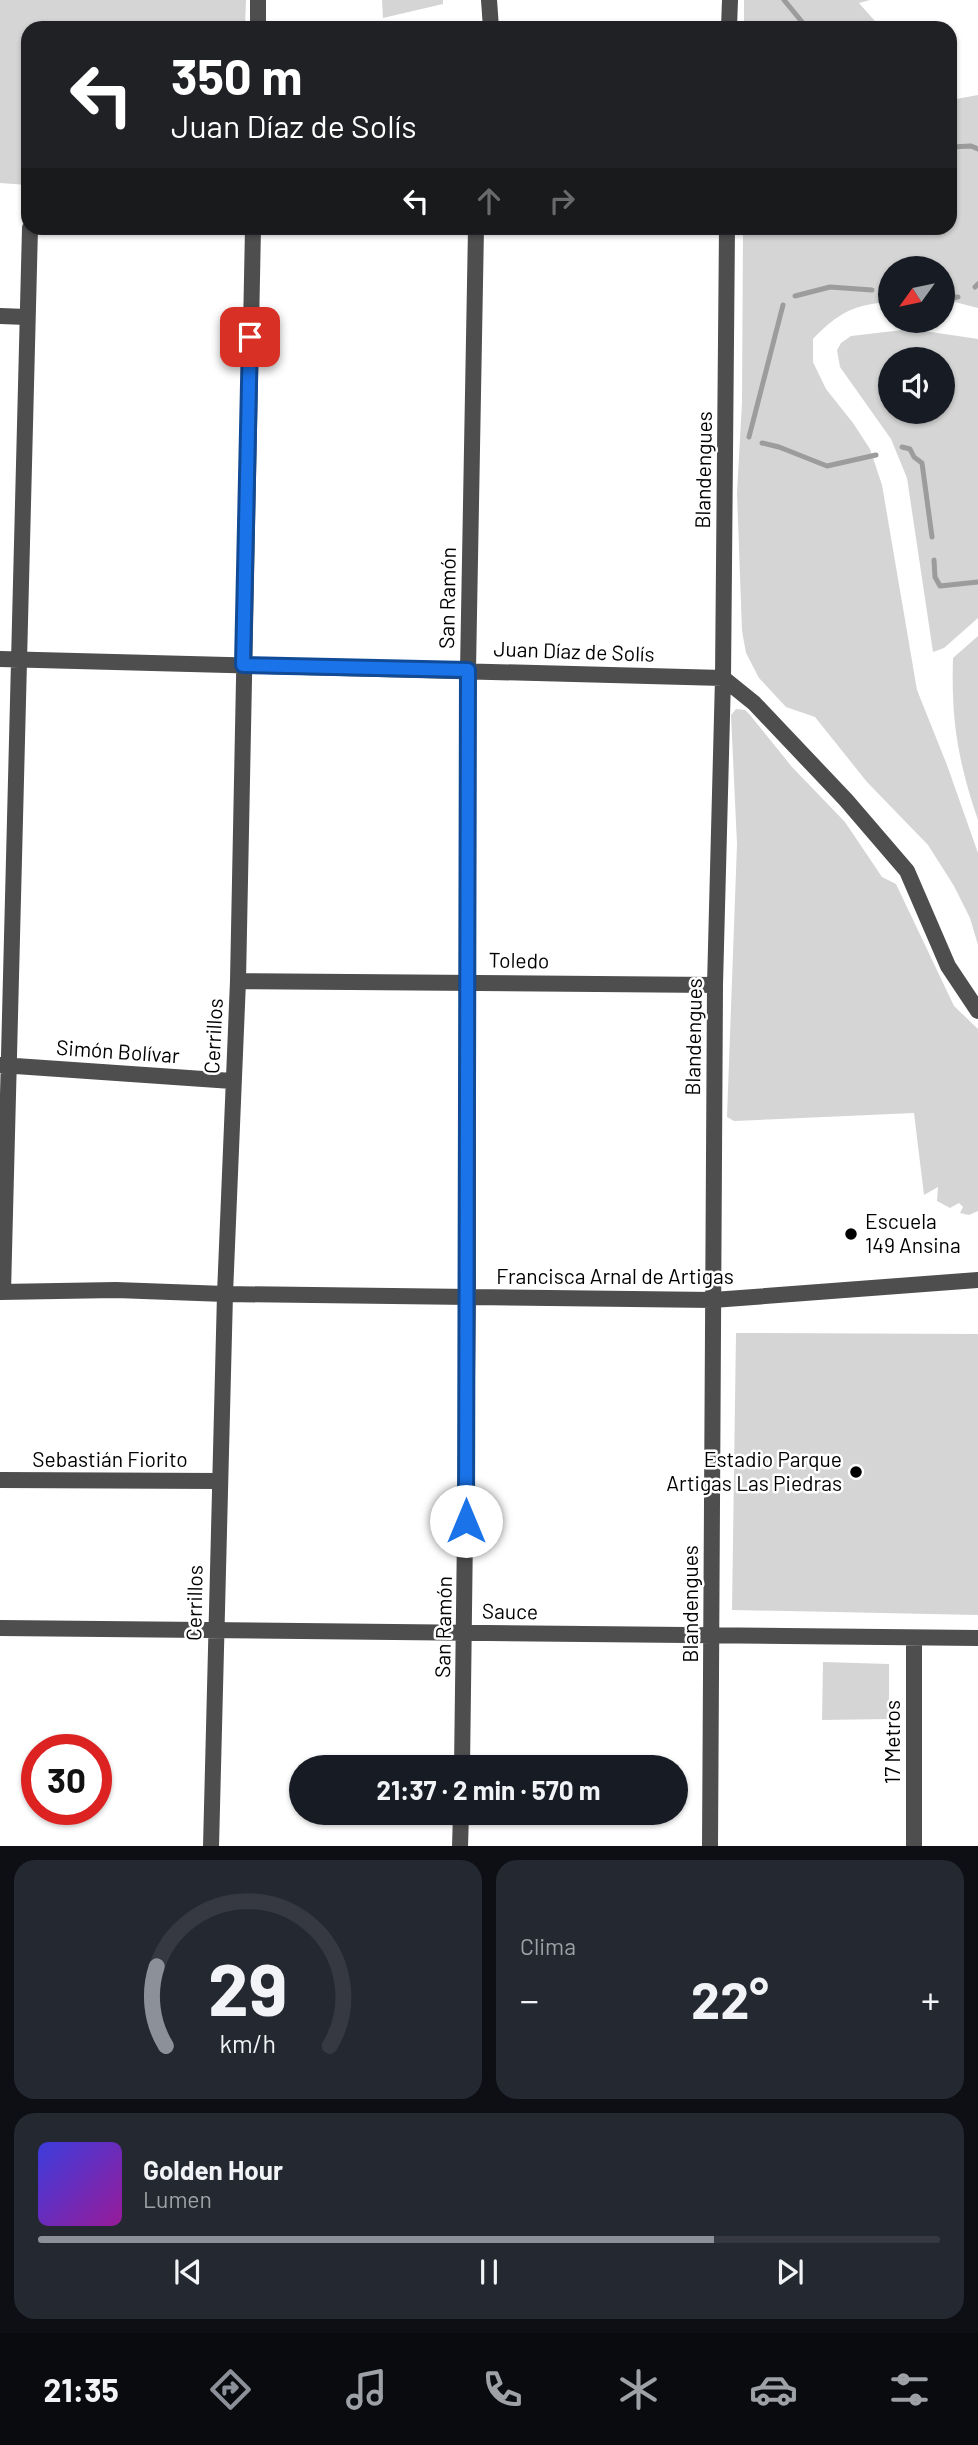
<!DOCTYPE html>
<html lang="es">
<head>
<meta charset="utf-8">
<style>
  body { margin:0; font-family:Barlow,sans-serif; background:#242831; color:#f1f3f6; height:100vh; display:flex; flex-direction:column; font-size:26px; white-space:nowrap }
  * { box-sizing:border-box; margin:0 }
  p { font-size:23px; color:#9ea1a6 }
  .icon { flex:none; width:38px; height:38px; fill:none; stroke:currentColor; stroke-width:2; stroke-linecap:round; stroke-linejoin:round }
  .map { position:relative; height:1846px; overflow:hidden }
  .drawer { display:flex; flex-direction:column; gap:14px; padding:14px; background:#0d0f14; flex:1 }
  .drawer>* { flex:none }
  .hud { position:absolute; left:21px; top:21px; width:936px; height:214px; border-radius:21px; box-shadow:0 2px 5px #0004; background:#202124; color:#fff; overflow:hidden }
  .needle { width:46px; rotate:237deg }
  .buttons { position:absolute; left:878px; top:256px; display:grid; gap:14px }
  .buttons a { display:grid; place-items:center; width:77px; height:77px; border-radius:50%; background:#171b24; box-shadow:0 2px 5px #0004; font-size:35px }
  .speed { position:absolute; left:21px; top:1734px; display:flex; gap:14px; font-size:35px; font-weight:700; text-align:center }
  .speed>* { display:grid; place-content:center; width:91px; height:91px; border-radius:50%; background:#171b24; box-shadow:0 2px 5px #0004; line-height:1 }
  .speed .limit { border:10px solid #d22; background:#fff; color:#111 }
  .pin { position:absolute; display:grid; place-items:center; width:60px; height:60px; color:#fff; margin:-30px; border-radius:14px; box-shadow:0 4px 10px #0006 }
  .me { position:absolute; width:77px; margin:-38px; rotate:0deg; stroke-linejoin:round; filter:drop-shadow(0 0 5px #0008) }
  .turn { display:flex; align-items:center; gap:24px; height:147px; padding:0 35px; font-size:32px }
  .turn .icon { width:91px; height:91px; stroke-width:2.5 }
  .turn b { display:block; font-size:49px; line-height:60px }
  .lanes { display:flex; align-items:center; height:66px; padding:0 35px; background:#0003; justify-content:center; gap:35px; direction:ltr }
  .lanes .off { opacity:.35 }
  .big { font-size:52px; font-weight:700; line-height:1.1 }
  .drawer .card { flex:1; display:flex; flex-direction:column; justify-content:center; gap:10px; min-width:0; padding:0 24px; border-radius:21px; background:#242831 }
  .drawer .dial { align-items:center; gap:0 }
  .dial svg { height:182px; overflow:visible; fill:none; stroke:#363941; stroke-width:7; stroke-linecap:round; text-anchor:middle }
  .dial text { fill:#f1f3f6; stroke:none }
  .song { display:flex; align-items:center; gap:21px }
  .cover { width:84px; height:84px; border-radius:10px; background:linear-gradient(135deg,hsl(240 70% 55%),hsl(300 70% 35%)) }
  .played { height:7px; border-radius:4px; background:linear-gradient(90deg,#8c9099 75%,#363941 75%) }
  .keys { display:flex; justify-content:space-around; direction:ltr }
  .heat { display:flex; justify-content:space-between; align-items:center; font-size:38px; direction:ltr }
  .drawer .tiles { flex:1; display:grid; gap:14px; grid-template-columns:1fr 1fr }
  .card:last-child { grid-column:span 2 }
  .trip { position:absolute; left:289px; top:1755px; width:399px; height:70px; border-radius:35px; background:#171b24; box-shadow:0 2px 5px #0004; font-weight:700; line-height:70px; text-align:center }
  .dock { display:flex; height:112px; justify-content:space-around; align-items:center; background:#090b0e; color:#9ea1a6 }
  .dock .icon { width:49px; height:49px }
  .dock .on { color:#8c9099 }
  .dock b { font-size:32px; color:#f1f3f6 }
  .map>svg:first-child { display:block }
  .green { fill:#d5d5d5; fill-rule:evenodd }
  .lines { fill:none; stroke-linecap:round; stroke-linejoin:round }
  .stream { stroke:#9c9c9c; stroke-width:5 }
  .minor { stroke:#4e4e4e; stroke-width:16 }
  .route-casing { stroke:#114b97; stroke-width:18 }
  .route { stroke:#1a73e8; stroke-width:12 }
  .poi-dot { fill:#000; stroke:#fff; stroke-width:2.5 }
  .labels { text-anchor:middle; stroke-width:5; stroke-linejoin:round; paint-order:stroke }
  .street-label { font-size:21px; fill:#000; stroke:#fff }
  .poi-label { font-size:21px; fill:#000; stroke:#fff; text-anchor:start }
</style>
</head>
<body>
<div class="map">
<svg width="978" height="1847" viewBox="0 0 978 1847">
  <rect width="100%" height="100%" fill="#fff"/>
  <path class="green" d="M0,0H246L245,28H28V185L0,183Z
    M382,0H443V4L383,18Z
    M744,0H870L859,3L881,28H744Z
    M950,93L956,99L978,95V308L943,299V268H891V302C854,304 838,313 813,339V362L826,389L853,423L870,449L882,485L917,690L947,765L978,853V945L970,918L954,886L928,845L867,782L815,717L786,707L759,678L746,653L742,631L737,493L742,402L743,228H950Z
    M911,329L978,339V618L944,648L933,652L907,478L891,439L840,367L837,350L841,343L851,336ZM891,359H943V411H891Z
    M978,636V820C958,761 951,721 953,658Z
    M736,709L745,710L750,715L792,767L845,822L882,877L896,884L954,1006L978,1029V1211L969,1215L960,1213L963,1207L959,1203L950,1208L937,1201L938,1187L924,1195L914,1113L734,1121L727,1117L737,844L731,715Z
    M736,1333L978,1334V1615L732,1610Z
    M823,1662L889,1664V1719L822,1720Z"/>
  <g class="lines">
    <path class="stream" d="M784,0L807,28
      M950,147L971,146L978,149
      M975,287L978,284
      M795,296L830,287L872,290
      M943,299L958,297
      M749,437L783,305
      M762,443L779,447L827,466L876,455
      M902,447L910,449L914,457L922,463L932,537
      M934,560L935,577L940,586L978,582"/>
    <path class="minor" d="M489,0L491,28
      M258,28V0
      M729,28L730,0
      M0,316L27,317
      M0,659L723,678L754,703L846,800L907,871L948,966L978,1011
      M238,981L715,985
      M1,1065L232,1081
      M0,1292L116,1290L225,1294L713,1300L978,1280
      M3,1292L30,228
      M0,1480L219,1481
      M0,1628L978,1638
      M462,1768L468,1297V670L476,228
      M211,1847L225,1294L238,981L253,228
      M460,1847L461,1813
      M710,1847L715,985L723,678L727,228
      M914,1847V1638"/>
  </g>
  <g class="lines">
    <g class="route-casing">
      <path id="route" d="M250,337L243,665L468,670L466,1521"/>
    </g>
    <use href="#route" class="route"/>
  </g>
  <g class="poi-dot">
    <circle cx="851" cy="1234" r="7"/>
    <circle cx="856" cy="1472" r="7"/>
  </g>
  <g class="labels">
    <g class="street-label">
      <text transform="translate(704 470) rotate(-89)" y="7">Blandengues</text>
      <text transform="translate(448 598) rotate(-89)" y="7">San Ramón</text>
      <text transform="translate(574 652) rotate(2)" y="7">Juan Díaz de Solís</text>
      <text transform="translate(519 961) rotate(1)" y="7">Toledo</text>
      <text transform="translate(214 1036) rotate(-87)" y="7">Cerrillos</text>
      <text transform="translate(694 1037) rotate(-89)" y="7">Blandengues</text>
      <text transform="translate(118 1052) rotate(4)" y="7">Simón Bolívar</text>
      <text x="615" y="1284">Francisca Arnal de Artigas</text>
      <text x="110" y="1467">Sebastián Fiorito</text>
      <text transform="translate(195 1603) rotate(-89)" y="7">Cerrillos</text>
      <text transform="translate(691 1604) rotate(-90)" y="7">Blandengues</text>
      <text transform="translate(510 1612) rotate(1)" y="7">Sauce</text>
      <text transform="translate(444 1627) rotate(-89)" y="7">San Ramón</text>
      <text transform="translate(893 1742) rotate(-90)" y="7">17 Metros</text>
    </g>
    <g class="poi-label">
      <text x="865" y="1229">Escuela<tspan x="865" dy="24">149 Ansina</tspan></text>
      <text x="842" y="1467" text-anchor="end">Estadio Parque<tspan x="842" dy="24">Artigas Las Piedras</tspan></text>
    </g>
  </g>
</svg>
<div class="buttons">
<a><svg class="needle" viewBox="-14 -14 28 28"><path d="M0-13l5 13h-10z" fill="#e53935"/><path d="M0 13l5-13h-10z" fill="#9ea1a6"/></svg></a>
<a><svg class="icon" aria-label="sound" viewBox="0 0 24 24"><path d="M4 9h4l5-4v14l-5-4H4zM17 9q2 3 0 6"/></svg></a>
</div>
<div class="speed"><div class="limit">30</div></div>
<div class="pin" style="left:250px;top:337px;background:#d93025"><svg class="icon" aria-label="arrive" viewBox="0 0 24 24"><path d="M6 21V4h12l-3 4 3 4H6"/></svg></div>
<svg class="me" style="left:466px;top:1521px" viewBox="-20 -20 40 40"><circle r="19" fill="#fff"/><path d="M0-13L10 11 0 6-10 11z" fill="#1a73e8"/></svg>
<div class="trip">21:37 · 2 min · 570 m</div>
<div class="hud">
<div class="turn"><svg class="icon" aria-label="left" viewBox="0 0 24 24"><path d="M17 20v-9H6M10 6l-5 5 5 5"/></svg><div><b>350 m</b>Juan Díaz de Solís</div></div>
<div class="lanes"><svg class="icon" aria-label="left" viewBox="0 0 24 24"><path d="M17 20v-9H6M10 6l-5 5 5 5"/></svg><svg class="icon off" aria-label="ahead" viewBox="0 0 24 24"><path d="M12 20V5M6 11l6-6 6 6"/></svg><svg class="icon off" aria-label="right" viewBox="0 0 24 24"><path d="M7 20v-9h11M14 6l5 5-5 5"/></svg></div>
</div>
</div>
<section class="drawer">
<div class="tiles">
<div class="card dial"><svg viewBox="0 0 100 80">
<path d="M14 69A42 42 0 1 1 86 69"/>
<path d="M14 69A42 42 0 0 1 10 34" stroke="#8c9099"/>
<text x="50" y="56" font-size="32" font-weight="700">29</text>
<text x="50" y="72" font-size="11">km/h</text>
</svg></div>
<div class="card"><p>Clima</p>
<div class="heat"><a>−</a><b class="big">22°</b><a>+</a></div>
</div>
<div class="card">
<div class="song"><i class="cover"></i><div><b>Golden Hour</b><p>Lumen</p></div></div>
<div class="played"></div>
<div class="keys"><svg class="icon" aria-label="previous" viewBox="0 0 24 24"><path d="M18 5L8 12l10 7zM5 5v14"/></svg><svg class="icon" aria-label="pause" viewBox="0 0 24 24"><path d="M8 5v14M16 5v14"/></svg><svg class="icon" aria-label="next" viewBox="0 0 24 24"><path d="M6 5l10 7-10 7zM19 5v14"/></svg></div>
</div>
</div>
</section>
<nav class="dock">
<b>21:35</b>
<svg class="icon on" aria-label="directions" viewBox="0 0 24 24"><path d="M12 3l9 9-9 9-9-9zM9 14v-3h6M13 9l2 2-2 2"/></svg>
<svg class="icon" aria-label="music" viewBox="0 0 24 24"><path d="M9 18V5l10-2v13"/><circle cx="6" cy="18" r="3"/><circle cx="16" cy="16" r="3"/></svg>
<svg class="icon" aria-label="phone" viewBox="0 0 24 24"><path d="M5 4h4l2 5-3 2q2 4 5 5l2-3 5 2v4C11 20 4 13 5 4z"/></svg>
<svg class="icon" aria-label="climate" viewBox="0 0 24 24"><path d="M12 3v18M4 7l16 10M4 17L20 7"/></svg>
<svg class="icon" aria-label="car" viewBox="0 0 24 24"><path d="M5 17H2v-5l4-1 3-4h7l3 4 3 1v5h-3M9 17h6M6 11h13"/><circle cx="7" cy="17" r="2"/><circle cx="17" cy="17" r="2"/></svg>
<svg class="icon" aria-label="filters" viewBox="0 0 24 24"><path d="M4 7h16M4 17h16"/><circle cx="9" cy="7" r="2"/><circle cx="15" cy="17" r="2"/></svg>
</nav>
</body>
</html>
